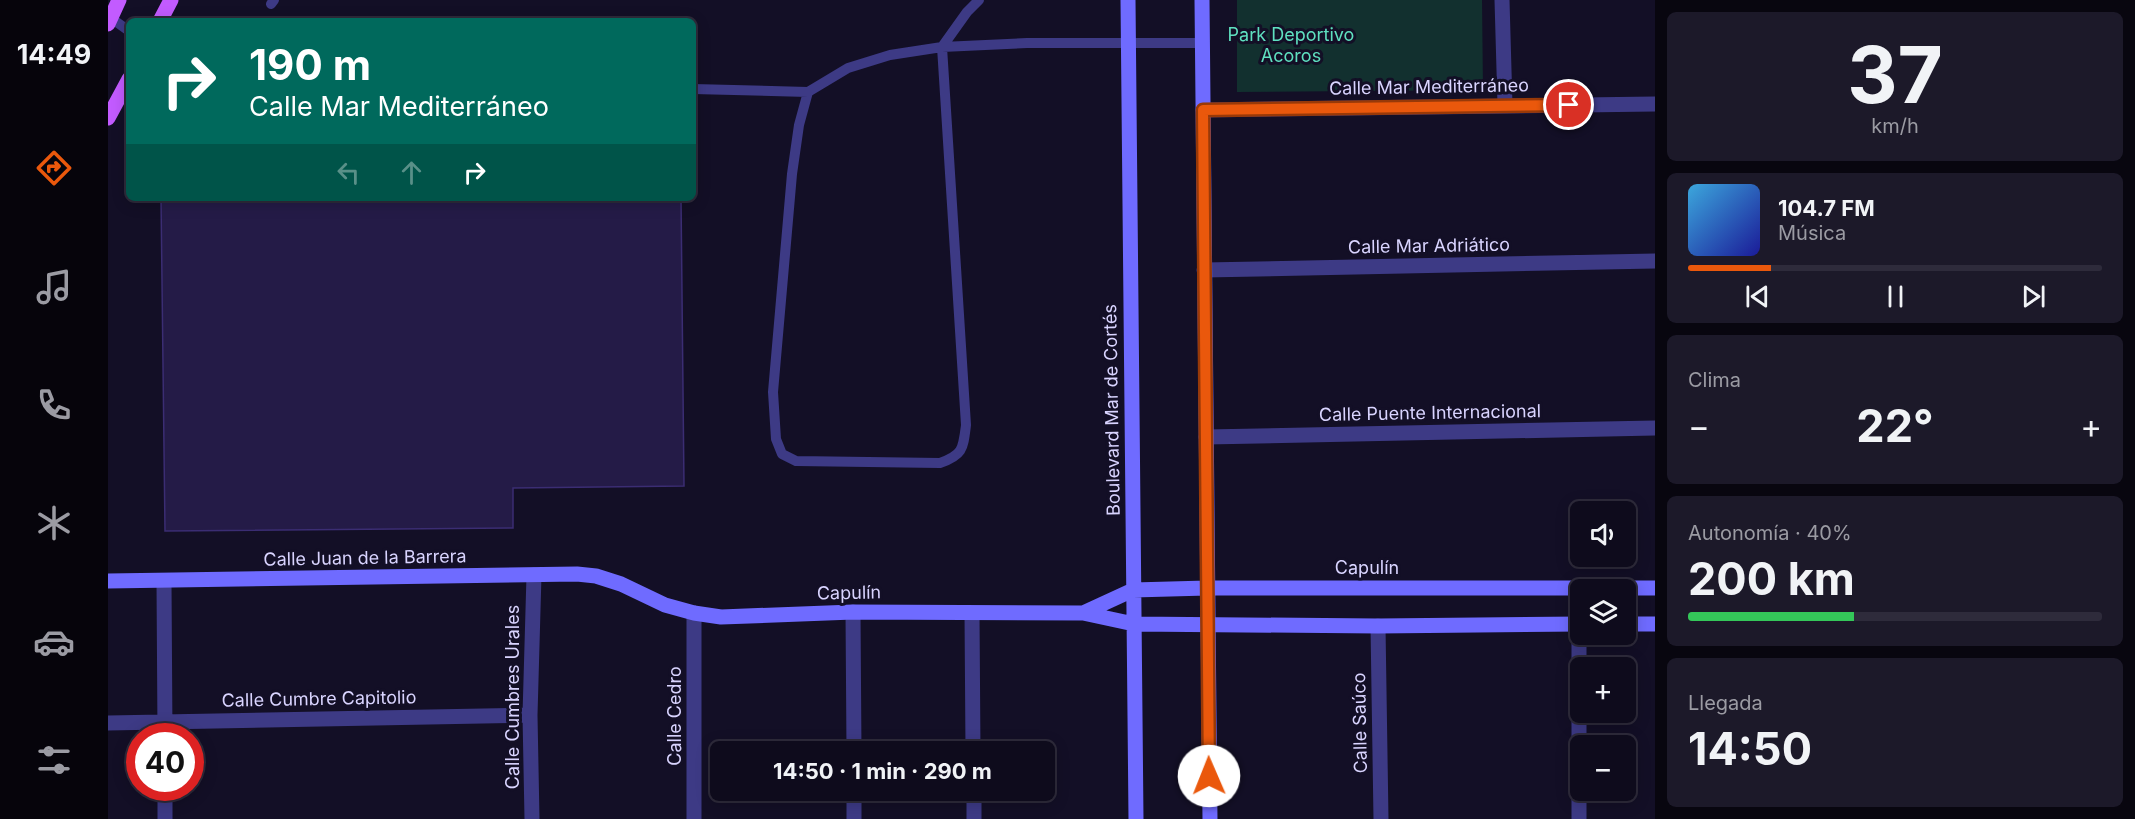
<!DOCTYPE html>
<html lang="es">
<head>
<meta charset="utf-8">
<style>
  body { margin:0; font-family:Inter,sans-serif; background:#1c1929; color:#f1f3f6; height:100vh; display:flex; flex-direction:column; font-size:22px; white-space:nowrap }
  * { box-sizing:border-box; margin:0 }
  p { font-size:20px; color:#9b9ba3 }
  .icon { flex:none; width:33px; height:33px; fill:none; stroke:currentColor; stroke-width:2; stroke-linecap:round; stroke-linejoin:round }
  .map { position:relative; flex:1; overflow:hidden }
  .panel { display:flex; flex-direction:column; gap:12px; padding:12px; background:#08060f; width:480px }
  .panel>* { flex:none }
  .hud { position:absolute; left:18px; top:18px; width:570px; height:183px; border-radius:9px; box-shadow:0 3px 15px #0003,0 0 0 2px #2e2b3b; background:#00695c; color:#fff; overflow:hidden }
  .buttons { position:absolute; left:1462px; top:501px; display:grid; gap:12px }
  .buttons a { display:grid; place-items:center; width:66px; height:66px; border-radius:9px; background:#0e0b1c; box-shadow:0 3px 15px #0003,0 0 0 2px #2e2b3b; font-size:30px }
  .speed { position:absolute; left:18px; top:723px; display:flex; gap:12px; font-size:30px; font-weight:700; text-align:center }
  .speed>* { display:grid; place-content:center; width:78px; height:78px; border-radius:50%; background:#0e0b1c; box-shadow:0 3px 15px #0003,0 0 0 2px #2e2b3b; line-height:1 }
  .speed .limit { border:9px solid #d22; background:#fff; color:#111 }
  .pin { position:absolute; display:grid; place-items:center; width:51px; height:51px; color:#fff; margin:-26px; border:3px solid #fff; border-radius:50%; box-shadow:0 2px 6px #0007 }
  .me { position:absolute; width:66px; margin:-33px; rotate:359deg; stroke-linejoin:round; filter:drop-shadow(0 0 4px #0008) }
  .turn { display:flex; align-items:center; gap:21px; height:126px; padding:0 24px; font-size:27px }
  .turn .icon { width:78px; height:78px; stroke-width:2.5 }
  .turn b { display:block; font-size:42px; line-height:51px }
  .lanes { display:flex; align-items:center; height:57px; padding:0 24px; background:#0003; justify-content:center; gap:30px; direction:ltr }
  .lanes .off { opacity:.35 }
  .big { font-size:45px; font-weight:700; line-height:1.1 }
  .panel .tile { flex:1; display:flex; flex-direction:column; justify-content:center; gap:9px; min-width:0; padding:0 21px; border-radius:9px; background:#1c1929 }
  .panel .dial { align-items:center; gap:0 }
  .dial b { font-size:78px; line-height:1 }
  .song { display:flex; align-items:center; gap:18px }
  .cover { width:72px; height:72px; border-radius:9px; background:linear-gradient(135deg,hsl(200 70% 55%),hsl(240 70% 35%)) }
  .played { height:6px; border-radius:3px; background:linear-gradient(90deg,#ea580c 20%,#2e2b3b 20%) }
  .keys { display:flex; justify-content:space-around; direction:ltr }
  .heat { display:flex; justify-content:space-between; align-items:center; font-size:33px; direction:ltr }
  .charge { height:9px; border-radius:4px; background:linear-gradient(90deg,#34c759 40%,#2e2b3b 0) }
  .trip { position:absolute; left:602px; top:741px; width:345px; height:60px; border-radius:9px; background:#0e0b1c; box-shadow:0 3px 15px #0003,0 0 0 2px #2e2b3b; font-weight:700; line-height:60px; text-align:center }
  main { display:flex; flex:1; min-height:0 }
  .tab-bar { display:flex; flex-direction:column; width:108px; justify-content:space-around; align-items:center; background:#06040b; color:#9b9ba3 }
  .tab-bar .icon { width:42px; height:42px }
  .tab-bar .selected { color:#ea580c }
  .tab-bar b { font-size:27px; color:#f1f3f6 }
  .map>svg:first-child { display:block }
  .green { fill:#12302f }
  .building { fill:#241b47; stroke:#3b2d73; stroke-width:1.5 }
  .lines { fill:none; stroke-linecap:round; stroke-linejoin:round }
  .lane { stroke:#3d3a85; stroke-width:10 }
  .street { stroke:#3d3a85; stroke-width:15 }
  .secondary { stroke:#6f6bff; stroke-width:15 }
  .primary { stroke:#c25bff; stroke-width:15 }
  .route-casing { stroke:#983908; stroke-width:15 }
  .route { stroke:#ea580c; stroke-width:10 }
  .labels { text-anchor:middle; stroke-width:6; stroke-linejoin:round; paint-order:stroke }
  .park-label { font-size:18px; fill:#5fe0c0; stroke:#130f26 }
  .street-label { font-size:18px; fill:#d9d4ff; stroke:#130f26 }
</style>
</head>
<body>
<main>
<nav class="tab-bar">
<b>14:49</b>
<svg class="icon selected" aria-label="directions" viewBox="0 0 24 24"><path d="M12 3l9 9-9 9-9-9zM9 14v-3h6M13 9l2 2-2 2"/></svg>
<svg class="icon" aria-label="music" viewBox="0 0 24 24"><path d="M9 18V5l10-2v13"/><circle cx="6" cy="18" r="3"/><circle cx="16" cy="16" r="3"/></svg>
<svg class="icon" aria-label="phone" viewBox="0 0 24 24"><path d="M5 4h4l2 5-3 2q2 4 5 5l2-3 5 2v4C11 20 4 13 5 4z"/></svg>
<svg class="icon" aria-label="climate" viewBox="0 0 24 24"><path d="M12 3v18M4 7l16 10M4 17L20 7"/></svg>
<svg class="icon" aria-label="car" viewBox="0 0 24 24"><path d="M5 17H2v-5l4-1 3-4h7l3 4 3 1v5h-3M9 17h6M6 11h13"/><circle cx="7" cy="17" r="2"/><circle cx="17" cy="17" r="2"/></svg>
<svg class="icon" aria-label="filters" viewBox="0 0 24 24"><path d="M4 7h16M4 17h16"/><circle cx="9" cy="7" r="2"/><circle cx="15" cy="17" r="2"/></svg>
</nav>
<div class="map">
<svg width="1547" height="819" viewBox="0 0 1547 819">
  <rect width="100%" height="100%" fill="#130f26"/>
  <path class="green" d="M1129,0H1374L1375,90L1129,92Z"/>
  <path class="building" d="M53,198H573L576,486L405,488V528L57,531Z"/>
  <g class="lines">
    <path class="lane" d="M871,0L859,12L834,47L858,425C855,449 855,455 832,463L688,461L674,454L668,439L665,392L684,174L691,125L700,92L740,68L782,55L834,47L919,43H1094
      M163,4L166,0
      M3,18L21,31
      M585,89L700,92"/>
    <path class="street" d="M1394,0L1397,105
      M1095,110L1547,104
      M1096,270L1547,261
      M1098,437L1547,428
      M56,582L57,736
      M745,612L746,752
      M586,613V819
      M864,613L865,752
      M1270,626L1273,819
      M0,723L422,715
      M57,788V819
      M746,790V819
      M866,790V819
      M424,819L422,715L426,575
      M1471,819V624"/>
    <path class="secondary" d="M1020,0L1028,819
      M1094,0L1102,819
      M0,581L469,574L488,576L513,584L557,605L586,613L613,617L745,612L975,613L1026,624L1270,626L1473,624
      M975,613L1025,590L1099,588H1547
      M1518,624H1547"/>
    <path class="primary" d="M52,21L63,0
      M0,24L11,0
      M0,118L21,79"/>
  </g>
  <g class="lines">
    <g class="route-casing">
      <path id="route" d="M1101,776L1095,110L1461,105"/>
    </g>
    <use href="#route" class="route"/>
  </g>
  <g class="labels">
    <g class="park-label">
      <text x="1183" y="41">Park Deportivo<tspan x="1183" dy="21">Acoros</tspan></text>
    </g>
    <g class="street-label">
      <text transform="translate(1321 87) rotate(-1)" y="6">Calle Mar Mediterráneo</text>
      <text transform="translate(1321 246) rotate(-1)" y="6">Calle Mar Adriático</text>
      <text transform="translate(1004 410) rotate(-91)" y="6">Boulevard Mar de Cortés</text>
      <text transform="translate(1322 413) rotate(-1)" y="6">Calle Puente Internacional</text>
      <text transform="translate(257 558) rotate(-1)" y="6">Calle Juan de la Barrera</text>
      <text x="1259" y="574">Capulín</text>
      <text transform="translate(741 593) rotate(-1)" y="6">Capulín</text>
      <text transform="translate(405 697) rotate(-90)" y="6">Calle Cumbres Urales</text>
      <text transform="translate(211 699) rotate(-1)" y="6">Calle Cumbre Capitolio</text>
      <text transform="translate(567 716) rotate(-90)" y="6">Calle Cedro</text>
      <text transform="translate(1252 723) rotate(-91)" y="6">Calle Saúco</text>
    </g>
  </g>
</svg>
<div class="buttons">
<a><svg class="icon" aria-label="sound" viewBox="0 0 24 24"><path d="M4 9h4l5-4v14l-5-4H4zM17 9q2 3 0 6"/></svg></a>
<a><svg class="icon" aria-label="layers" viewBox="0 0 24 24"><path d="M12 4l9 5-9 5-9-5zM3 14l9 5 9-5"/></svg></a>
<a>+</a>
<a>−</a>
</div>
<div class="speed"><div class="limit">40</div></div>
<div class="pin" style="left:1461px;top:105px;background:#d93025"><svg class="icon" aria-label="arrive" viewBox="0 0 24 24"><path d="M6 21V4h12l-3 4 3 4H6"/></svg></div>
<svg class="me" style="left:1101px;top:776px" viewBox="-20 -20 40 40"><circle r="19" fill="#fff"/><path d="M0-13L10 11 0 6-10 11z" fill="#ea580c"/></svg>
<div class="trip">14:50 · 1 min · 290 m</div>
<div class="hud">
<div class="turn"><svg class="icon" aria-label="right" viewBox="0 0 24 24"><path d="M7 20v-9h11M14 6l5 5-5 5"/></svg><div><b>190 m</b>Calle Mar Mediterráneo</div></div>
<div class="lanes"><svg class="icon off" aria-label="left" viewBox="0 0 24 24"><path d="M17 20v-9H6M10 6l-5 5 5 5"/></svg><svg class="icon off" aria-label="ahead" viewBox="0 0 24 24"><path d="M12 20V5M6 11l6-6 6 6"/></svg><svg class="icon" aria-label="right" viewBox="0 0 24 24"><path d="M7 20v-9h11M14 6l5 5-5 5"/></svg></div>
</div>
</div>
<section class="panel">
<div class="tile dial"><b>37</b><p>km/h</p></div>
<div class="tile">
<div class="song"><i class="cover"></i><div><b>104.7 FM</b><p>Música</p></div></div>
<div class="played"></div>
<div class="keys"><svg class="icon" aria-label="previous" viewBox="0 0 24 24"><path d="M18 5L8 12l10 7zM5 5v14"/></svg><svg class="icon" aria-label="pause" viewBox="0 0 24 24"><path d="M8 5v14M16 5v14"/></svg><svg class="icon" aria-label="next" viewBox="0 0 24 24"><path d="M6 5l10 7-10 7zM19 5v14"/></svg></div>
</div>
<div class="tile"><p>Clima</p>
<div class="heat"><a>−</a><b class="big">22°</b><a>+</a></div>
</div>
<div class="tile"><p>Autonomía · 40%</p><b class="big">200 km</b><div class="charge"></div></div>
<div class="tile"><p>Llegada</p><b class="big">14:50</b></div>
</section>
</main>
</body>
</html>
